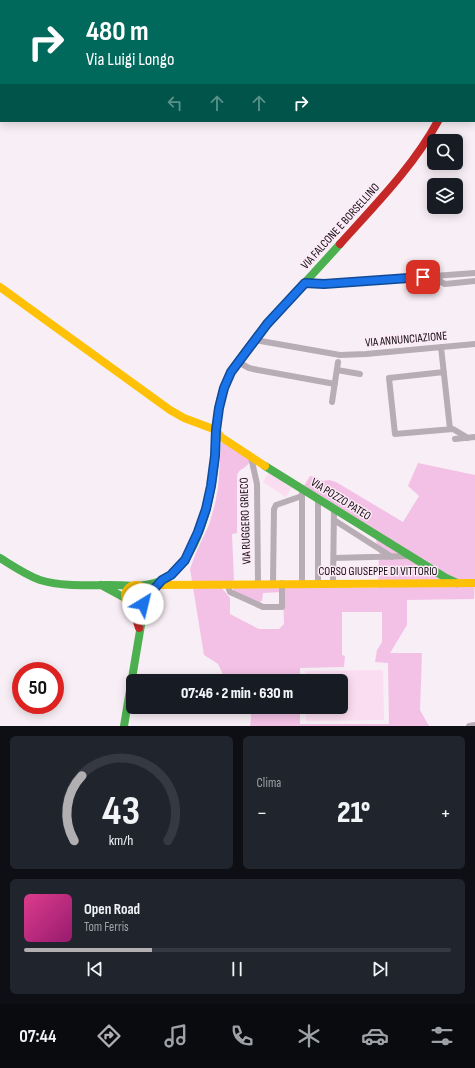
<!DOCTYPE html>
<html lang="it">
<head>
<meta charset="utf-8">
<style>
  body { margin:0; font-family:"Sofia Sans Condensed",sans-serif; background:#20242c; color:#f1f3f6; height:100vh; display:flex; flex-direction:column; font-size:15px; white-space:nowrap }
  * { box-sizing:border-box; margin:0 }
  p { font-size:13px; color:#9ea1a6 }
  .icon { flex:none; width:22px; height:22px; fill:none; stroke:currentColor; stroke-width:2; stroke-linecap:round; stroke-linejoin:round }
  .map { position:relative; height:726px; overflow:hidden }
  .panel { display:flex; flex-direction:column; gap:10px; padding:10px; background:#0d0f14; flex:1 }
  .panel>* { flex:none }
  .hud { position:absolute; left:0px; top:0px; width:475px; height:122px; box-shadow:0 2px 10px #0003; background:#00695c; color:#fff; overflow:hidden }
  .fabs { position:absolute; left:427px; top:134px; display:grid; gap:8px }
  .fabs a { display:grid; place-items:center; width:36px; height:36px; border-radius:6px; background:#171b24; box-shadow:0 2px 10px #0003; font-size:20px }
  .speed { position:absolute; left:12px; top:662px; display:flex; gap:8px; font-size:20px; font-weight:700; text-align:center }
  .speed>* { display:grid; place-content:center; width:52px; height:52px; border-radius:50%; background:#171b24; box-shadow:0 2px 10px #0003; line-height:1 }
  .speed .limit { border:6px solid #d22; background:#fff; color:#111 }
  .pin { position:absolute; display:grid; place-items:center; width:34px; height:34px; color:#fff; margin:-17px; border-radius:8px; box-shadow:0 2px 6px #0006 }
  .me { position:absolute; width:44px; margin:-22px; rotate:36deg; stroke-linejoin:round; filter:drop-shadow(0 0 3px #0008) }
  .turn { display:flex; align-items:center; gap:14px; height:84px; padding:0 20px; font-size:18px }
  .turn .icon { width:52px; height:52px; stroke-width:2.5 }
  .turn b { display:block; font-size:28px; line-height:34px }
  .lanes { display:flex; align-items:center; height:38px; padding:0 20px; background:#0003; justify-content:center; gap:20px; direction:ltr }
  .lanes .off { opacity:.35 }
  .big { font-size:30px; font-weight:800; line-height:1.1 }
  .panel .card { flex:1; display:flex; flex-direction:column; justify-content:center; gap:6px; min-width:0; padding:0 14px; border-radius:6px; background:#20242c }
  .panel .dial { align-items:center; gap:0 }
  .dial svg { height:104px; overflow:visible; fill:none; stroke:#363941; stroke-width:7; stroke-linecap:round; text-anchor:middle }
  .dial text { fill:#f1f3f6; stroke:none }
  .song { display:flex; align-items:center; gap:12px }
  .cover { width:48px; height:48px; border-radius:6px; background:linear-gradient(135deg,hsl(330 70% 55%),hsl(320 70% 35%)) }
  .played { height:4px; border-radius:2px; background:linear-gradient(90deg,#b1afb2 30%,#363941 30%) }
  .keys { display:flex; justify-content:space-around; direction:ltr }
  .heat { display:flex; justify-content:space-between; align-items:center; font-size:22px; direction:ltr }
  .panel .tiles { flex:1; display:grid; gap:10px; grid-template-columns:1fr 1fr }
  .card:last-child { grid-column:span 2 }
  .trip { position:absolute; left:126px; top:674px; width:222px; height:40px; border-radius:6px; background:#171b24; box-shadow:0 2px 10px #0003; font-weight:800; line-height:40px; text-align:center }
  .tabs { display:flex; height:64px; justify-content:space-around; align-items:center; background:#090b0e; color:#9ea1a6 }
  .tabs .icon { width:28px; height:28px }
  .tabs .active { color:#b1afb2 }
  .tabs b { font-size:18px; color:#f1f3f6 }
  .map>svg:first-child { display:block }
  .green { fill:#fbddf1 }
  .forest { fill:#f3c1e5 }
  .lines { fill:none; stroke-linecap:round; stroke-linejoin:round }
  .street { stroke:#b9adb5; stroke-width:6 }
  .fast { stroke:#4caf50; stroke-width:8 }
  .slow { stroke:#ffc107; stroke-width:8 }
  .jam { stroke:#c62828; stroke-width:8 }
  .route-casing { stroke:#114b97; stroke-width:10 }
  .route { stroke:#1a73e8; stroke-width:7 }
  .labels { text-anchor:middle; stroke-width:3; stroke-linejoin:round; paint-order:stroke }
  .street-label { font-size:12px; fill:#120c10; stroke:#fceaf6 }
</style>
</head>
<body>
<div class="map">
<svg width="475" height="726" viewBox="0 0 475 726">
  <rect width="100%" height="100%" fill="#f8eef5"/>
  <path class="green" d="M269,472L292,487L286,497L263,482Z
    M383,670L384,720L306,721V707H341V681H305V671Z"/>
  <path class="forest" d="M222,442L250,460C247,470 239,467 237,476V533L232,534L234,580L221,587L230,598V614L259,629H279L284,624L283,592L263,593L262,601L256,603L233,591V587L378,588L379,553L374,530L304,486L310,476L315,477L323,481L329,480L336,482L403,522L419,496L408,486L418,463L475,475V579L474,599L407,600V625L390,653H422L420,710L429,726H250L251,717L249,707H300V724H389L388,663L375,662L377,650L382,642V612H342V655L345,656L344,667L300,668V681H226L218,664L204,655L190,569L197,550L209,525L215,504L218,488L221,444Z"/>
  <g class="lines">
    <path class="street" d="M437,276L441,282L445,284L475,281
      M305,283L324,284L475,273
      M255,340L340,355L366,354L475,344
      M441,347L450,429
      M238,362L249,368L258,370L335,384
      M337,370L360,374
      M444,372L389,378L395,434L453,429L468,438
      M332,402L338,362
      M455,439L475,437
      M251,457L257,484L258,583
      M318,499V583
      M334,520L392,557
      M334,558L410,556
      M273,583L274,509L276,505L302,496
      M302,583V493
      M333,583L334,509
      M227,584L230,592L263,607H282V583
      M469,726L475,725"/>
    <path class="fast" d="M474,43L475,40
      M265,466L446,578L457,583
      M0,558C13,566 26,575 40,580C70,589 102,583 132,586
      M101,585L125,598
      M138,586C148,585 159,583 167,578C198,557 210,503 214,469C217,438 214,404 229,376C238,359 251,344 263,330C288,300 315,272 340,244
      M124,726L145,601"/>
    <path class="slow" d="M0,287L170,410L184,418L216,430L221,437L265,466
      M157,585L475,583
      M125 596a11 11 0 1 1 22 0a11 11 0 1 1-22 0Z"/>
    <path class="jam" d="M340,244C375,205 413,167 438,121
      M132,606L139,628"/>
  </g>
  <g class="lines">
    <g class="route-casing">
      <path id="route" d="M143,604L146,598L162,580L171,575L185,560L198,532L206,509L211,486L215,456L216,430L219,408L224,388L231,372L267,324L305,283L324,284L423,277"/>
    </g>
    <use href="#route" class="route"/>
  </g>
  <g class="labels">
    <g class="street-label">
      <text transform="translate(340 226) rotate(-48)" y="4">VIA FALCONE E BORSELLINO</text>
      <text transform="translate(406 339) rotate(-5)" y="4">VIA ANNUNCIAZIONE</text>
      <text transform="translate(341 499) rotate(32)" y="4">VIA POZZO PATEO</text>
      <text transform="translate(245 521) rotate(-92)" y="4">VIA RUGGERO GRIECO</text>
      <text x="378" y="575">CORSO GIUSEPPE DI VITTORIO</text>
    </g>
  </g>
</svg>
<div class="fabs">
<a><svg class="icon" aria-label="search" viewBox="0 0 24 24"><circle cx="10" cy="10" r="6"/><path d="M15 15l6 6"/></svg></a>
<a><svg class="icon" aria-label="layers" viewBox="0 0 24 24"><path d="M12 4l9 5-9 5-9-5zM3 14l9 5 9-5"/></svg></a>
</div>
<div class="speed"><div class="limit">50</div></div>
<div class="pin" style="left:423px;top:277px;background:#d93025"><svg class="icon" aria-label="arrive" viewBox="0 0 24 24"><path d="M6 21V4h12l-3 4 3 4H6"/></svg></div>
<svg class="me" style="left:143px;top:604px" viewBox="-20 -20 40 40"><circle r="19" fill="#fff"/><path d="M0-13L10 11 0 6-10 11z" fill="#1a73e8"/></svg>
<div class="trip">07:46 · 2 min · 630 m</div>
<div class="hud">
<div class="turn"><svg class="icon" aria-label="right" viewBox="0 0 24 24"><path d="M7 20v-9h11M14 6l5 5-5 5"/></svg><div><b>480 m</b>Via Luigi Longo</div></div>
<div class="lanes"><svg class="icon off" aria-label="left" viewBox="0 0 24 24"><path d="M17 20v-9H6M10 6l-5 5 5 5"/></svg><svg class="icon off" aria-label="ahead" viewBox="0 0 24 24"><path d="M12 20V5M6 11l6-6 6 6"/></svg><svg class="icon off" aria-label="ahead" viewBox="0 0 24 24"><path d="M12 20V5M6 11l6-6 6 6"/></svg><svg class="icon" aria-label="right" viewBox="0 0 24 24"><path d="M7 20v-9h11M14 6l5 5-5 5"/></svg></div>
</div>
</div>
<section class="panel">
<div class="tiles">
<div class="card dial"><svg viewBox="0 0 100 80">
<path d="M14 69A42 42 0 1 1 86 69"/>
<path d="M14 69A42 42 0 0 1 20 19" stroke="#b1afb2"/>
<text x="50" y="56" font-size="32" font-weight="700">43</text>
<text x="50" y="72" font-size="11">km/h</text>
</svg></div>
<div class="card"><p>Clima</p>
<div class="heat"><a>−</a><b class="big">21°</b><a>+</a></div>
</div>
<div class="card">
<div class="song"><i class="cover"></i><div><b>Open Road</b><p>Tom Ferris</p></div></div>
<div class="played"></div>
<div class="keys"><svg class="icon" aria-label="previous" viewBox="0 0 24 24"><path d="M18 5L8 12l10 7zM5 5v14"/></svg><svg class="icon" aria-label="pause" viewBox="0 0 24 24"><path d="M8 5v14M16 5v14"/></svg><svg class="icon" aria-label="next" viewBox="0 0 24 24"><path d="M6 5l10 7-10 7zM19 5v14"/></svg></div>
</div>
</div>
</section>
<nav class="tabs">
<b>07:44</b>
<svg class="icon active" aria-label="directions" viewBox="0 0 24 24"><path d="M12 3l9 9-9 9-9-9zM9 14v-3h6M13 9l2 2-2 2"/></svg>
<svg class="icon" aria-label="music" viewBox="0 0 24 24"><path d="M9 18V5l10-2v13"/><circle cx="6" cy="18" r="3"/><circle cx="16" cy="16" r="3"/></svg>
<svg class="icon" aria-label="phone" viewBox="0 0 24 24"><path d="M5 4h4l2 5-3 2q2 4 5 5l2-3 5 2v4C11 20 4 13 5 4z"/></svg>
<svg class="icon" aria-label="climate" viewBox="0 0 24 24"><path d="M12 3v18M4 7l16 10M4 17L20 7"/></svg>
<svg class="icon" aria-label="car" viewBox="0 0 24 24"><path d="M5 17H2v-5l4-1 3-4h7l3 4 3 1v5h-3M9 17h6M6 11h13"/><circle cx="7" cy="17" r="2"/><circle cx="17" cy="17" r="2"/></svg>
<svg class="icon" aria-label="filters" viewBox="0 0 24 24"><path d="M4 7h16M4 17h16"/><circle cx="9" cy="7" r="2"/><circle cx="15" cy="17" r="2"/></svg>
</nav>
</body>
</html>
